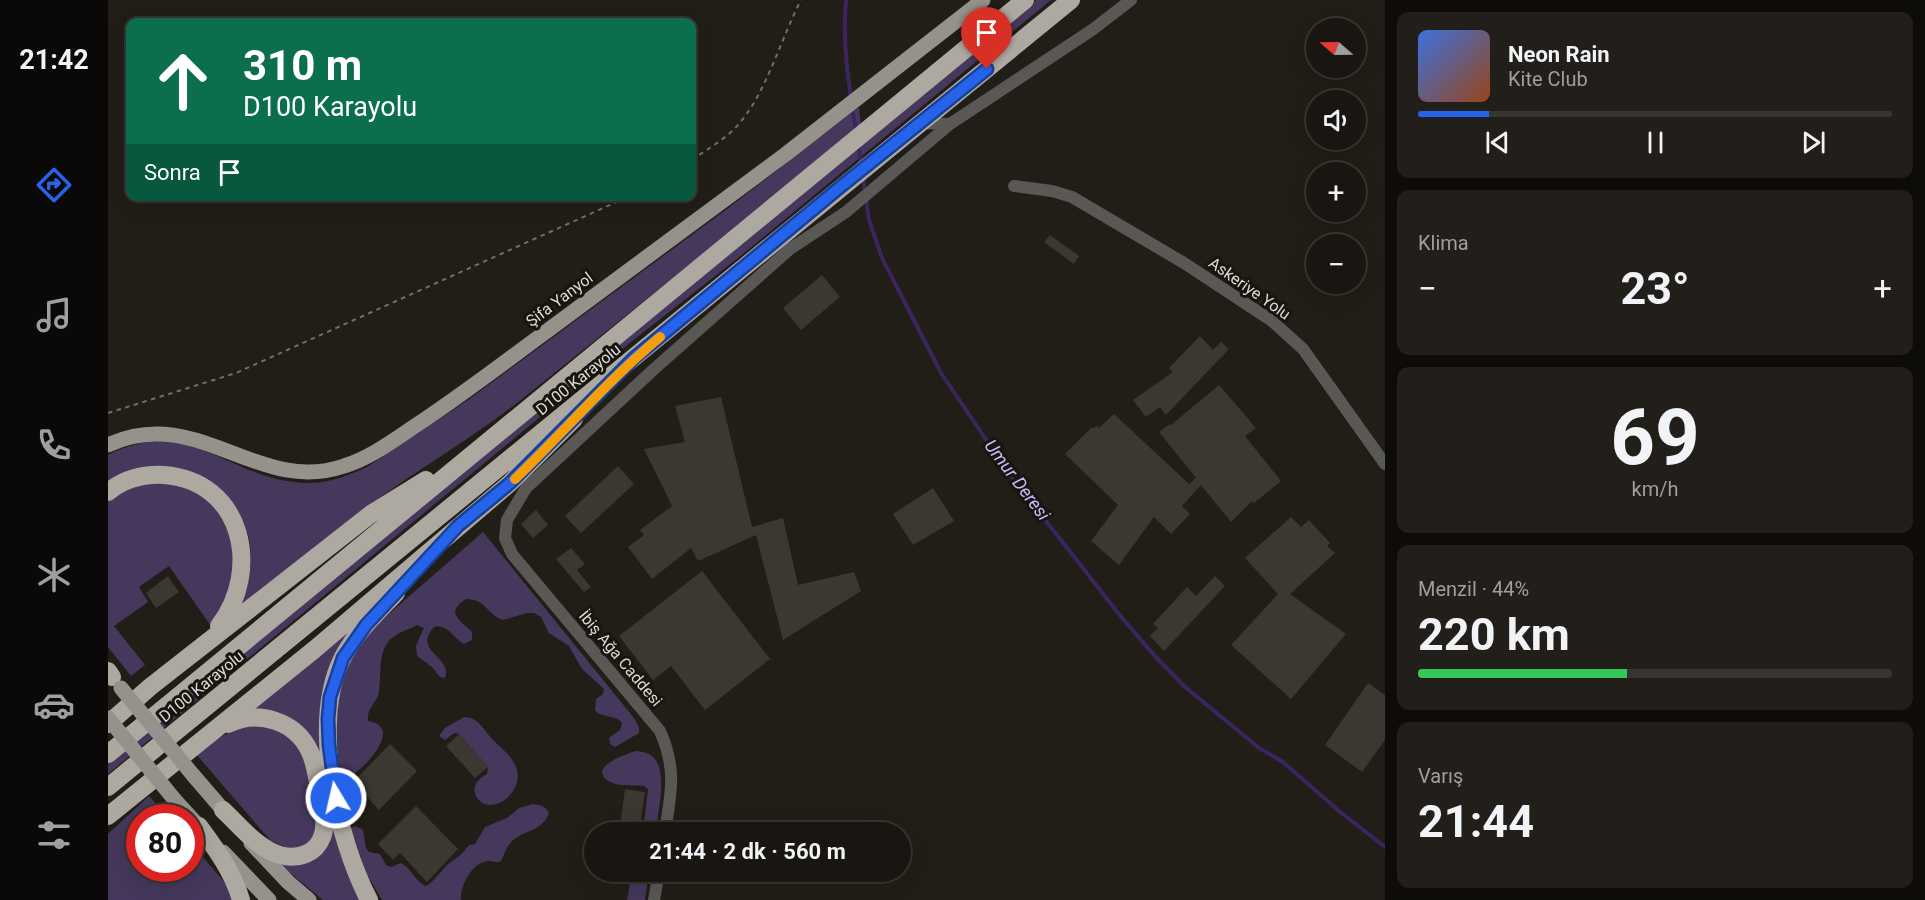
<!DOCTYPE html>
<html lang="tr">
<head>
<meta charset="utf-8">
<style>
  body { margin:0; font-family:Roboto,sans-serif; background:#221f1a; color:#f1f3f6; height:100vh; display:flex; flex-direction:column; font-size:22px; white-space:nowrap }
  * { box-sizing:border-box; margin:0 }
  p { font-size:20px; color:#9f9f9f }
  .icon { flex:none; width:33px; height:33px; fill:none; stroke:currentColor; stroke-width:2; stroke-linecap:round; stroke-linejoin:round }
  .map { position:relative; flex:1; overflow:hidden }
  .side { display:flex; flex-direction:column; gap:12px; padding:12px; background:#0e0c09; width:540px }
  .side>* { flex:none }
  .hud { position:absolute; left:18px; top:18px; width:570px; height:183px; border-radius:12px; box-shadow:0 6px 24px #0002,0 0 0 2px #373531; background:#0b6e4f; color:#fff; overflow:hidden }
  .needle { width:39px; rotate:290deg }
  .buttons { position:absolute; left:1198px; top:18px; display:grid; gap:12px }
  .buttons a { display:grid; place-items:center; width:60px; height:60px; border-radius:50%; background:#191611; box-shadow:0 6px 24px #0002,0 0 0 2px #373531; font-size:30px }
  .speed { position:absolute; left:18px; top:804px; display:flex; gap:12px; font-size:30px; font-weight:700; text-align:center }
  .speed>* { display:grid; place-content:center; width:78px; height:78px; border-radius:50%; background:#191611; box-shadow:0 6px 24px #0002,0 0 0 2px #373531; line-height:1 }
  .speed .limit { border:9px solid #d22; background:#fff; color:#111 }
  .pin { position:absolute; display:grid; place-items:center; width:51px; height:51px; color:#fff; margin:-62px -26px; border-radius:50% 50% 50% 0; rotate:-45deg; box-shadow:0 0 6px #0007 }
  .pin .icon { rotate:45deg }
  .me { position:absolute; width:66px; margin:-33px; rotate:351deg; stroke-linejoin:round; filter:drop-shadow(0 0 4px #0008) }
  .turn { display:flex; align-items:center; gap:21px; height:126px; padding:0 18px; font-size:27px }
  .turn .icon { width:78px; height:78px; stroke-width:2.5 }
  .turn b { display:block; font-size:42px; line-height:51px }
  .then { display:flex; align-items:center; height:57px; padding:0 18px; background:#0003; gap:12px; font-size:22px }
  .big { font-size:45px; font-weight:700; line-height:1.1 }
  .side .tile { flex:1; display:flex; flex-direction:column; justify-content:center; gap:9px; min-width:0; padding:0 21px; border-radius:12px; background:#221f1a }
  .side .dial { align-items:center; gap:0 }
  .dial b { font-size:78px; line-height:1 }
  .song { display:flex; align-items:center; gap:18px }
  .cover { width:72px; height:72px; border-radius:9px; background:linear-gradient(135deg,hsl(220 70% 55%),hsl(20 70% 35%)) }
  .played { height:6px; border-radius:3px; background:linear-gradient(90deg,#2563eb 15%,#373531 15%) }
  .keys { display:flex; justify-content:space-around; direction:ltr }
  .heat { display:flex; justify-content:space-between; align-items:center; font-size:33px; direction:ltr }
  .charge { height:9px; border-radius:4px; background:linear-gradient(90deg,#34c759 44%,#373531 0) }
  .trip { position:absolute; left:476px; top:822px; width:327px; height:60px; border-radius:30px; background:#191611; box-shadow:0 6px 24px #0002,0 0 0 2px #373531; font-weight:700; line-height:60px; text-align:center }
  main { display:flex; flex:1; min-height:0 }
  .tabs { display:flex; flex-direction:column; width:108px; justify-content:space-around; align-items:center; background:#0a0907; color:#9f9f9f }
  .tabs .icon { width:42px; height:42px }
  .tabs .on { color:#2563eb }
  .tabs b { font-size:27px; color:#f1f3f6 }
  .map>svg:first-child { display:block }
  .green { fill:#45385c }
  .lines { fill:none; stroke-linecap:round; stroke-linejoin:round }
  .stream { stroke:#3c255e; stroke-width:4 }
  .building { fill:#3a3830 }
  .path { stroke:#726f69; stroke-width:2; stroke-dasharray:4.5 4.5; stroke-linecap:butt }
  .minor { stroke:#595855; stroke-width:12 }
  .major { stroke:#95928b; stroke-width:15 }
  .highway { stroke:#ada9a1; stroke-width:18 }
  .major-bridge { stroke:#95928b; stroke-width:15 }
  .route-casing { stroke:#184099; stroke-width:15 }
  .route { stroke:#2563eb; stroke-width:10 }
  .slow { stroke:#f59e0b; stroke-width:10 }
  .labels { text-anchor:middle; stroke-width:6; stroke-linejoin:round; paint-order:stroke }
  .street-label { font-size:16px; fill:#dddbd6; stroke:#17150e }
  .water-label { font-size:18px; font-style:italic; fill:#cfb7ff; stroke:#17150e }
</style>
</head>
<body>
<main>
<nav class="tabs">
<b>21:42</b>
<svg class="icon on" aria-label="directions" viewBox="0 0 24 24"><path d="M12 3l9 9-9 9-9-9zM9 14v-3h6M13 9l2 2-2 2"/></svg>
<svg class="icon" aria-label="music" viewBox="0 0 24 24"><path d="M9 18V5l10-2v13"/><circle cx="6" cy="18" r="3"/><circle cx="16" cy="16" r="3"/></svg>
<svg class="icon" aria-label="phone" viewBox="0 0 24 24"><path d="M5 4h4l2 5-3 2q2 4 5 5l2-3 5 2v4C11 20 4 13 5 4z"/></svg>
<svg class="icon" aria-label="climate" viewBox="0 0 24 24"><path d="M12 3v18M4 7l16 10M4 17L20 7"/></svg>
<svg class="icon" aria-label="car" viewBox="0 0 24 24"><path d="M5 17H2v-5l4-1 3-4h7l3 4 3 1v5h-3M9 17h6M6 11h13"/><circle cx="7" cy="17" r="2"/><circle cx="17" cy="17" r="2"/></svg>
<svg class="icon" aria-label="filters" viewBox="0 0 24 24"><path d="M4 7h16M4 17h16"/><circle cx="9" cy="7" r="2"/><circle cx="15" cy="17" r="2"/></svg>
</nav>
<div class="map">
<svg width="1277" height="900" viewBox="0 0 1277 900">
  <rect width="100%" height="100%" fill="#211e17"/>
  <path class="green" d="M928,0H943L635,254L523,342L0,774V762Z
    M751,107L753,127L414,399C366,437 312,468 263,504C215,538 172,577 127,615C143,587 151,544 131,516C122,503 109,493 98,482L0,484V455C83,413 123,483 201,483C222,483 241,475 259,467L360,400L619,209Z
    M64,482L101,499L124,533L126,582L103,626L61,566L31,587L40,602L6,626L37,665L23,676L0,647V499L20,486Z
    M375,532L526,718L531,727V733L507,747L502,744L501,738L512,730L514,723L510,719L491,714L487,710L488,699L495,694L496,689L474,669L461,646L441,633L433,617L426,613H419L395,620C379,615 379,599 358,599C336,613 353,621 364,632V640L356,644C345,638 340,624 326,627C304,652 345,656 337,678L332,677L324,667L309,656L308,646L316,628L309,625C302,629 294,631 288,635C268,647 274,672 271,691C270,703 259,705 260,721C295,727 259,765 246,774L232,773C225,708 226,667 275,619Z
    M255,616L225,663L230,843L237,865L251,900H215L170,863L208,857L210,753L138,713Z
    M356,717C370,717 376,730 384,739C393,748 403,755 408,767C418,793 381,819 368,796C363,785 371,779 379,774L380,767L351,734L346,733L337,740L331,736L337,728Z
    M160,725L188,742L198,761L210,818L207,836L197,848H179L162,840L88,754C114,735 126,726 160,725Z
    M529,751C535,752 542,753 546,758C560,773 550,814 547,832H535L540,789L536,786C525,785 512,787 502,782C477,768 519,753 529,751Z
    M41,796L60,817L32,818V868H82L83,843L123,890L127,900H0V834Z
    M425,804C433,805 437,806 441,813C434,832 414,830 402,843C398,848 396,855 393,861C387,864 384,860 379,861C363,864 352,886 353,900H274L258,873L243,828L247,826L255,830L258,848L261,852L272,854L278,865L283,867L293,863C304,869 307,882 318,886C327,881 332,872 339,865C348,858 354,855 361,845L367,844L377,827L399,818L411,808Z
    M524,872H541L537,900H519Z"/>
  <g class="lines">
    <path class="stream" d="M738,0C735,32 738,66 743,98
      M744,108L748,130
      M750,144L753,163
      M755,176L757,193
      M758,200L761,220L774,258L833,373L902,475L1014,618L1046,655L1076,686L1151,748L1175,762L1231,811L1277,847"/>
  </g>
  <path class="building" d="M942,235L971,256L966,264L936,242Z
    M714,275L732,297L693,330L675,308Z
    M1092,336L1105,350L1113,342L1121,349L1058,415L1052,407L1038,417L1025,400L1065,372L1061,368Z
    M1111,385L1148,428L1137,436L1173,481L1146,503L1144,501L1123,522L1093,485L1074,506L1082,514L1063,534L1046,517L1011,565L983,541L1010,505L957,454L984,427L985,428L989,426L991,428L1006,414L1081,484L1088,478L1051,432L1062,424L1063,425Z
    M613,397L644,527L675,518L690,585L746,572L753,591L675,640L648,535L590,561L583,548L544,579L520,547L536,535L532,530L564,506L536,449L577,442L567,406Z
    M510,466L526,484L473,533L457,516Z
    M825,488L846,521L805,545L785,514Z
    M428,510L440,525L425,538L413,524Z
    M1183,517L1193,527L1201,520L1222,543L1219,546L1227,553L1182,594L1238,634L1183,699L1123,645L1170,594L1137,558Z
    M463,548L477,564L469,570L483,587L476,592L448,559Z
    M594,571L662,659L597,710L563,666L545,680L511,636Z
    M60,576L71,592L48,608L38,593Z
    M1107,576L1117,586L1056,651L1042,636L1050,628L1045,624L1079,587L1088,596Z
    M1260,683L1277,695V740L1254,772L1217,745Z
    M351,734L380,767L367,778L338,746Z
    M282,744L309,771L271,810L245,782Z
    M517,789L537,792L531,832H511Z
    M308,806L350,849L319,882L292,853L285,860L270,844Z"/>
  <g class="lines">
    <path class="path" d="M584,160C598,150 616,140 628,127C657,97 673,38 693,0
      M0,413L128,373L522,196"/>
    <path class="minor" d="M812,123L842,124L984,30L1023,0
      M906,186L944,191L964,197L1076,263L1164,321L1195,349L1277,464
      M557,832C563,793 569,769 552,731L404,554L397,538L399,520L418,488L545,370L682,249L738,212L842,124
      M546,900L551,872"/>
    <path class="major" d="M0,445C89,403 150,496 236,466C261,458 282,443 304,428C350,398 394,364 439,331C519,272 599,213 678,154C744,103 809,51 875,0
      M85,775L122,818
      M66,799L98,834
      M143,843L180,882L201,900
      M115,852L161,900"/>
    <path class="highway" d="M0,492C16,479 36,474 56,475C135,481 154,570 111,626
      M0,671L4,677
      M0,724L42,687L263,514L318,480
      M0,754L917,0
      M0,787L963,0
      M115,810C132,826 149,848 172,855C189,860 208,854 214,837C219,825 215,809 212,796C210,782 208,765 202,752C188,721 150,709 120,724
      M0,816L207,649L402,483L466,419
      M91,826C108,849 125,872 133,900
      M261,900C229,838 202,721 235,657C248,632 269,613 288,593"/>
    <path class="major-bridge" d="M13,688L85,775
      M0,718L66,799"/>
  </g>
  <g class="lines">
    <g class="route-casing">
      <path id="route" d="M228,798L221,745L220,719L222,697L235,658L258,625L350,526L402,483L526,358L731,188L879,69"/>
    </g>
    <use href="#route" class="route"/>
    <path class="slow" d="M407,479C456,432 500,380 552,337"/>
  </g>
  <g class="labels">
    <g class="street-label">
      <text transform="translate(1142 288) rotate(35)" y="6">Askeriye Yolu</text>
      <text transform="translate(451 299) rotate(-37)" y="6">Şifa Yanyol</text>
      <text transform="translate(470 379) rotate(-39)" y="6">D100 Karayolu</text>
      <text transform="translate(513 658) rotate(50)" y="6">İbiş Ağa Caddesi</text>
      <text transform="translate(93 686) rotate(-39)" y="6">D100 Karayolu</text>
    </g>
    <g class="water-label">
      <text transform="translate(909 480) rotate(53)" y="6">Umur Deresi</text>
    </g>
  </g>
</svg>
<div class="buttons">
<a><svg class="needle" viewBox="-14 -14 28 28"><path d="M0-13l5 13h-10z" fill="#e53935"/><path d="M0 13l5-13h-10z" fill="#9f9f9f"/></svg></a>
<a><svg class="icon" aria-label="sound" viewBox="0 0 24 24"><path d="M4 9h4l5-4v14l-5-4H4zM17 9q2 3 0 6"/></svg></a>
<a>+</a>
<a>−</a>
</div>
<div class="speed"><div class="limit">80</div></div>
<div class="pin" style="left:879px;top:69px;background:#d93025"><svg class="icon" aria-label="arrive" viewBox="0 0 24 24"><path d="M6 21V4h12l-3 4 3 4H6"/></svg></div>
<svg class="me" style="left:228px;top:798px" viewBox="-20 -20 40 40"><circle r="17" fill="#2563eb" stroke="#fff" stroke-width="3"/><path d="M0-11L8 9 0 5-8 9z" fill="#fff"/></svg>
<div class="trip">21:44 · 2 dk · 560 m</div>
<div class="hud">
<div class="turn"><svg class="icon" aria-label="ahead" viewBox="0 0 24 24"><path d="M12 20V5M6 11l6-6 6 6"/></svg><div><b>310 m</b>D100 Karayolu</div></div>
<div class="then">Sonra<svg class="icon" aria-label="arrive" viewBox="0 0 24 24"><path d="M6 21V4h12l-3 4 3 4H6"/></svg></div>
</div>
</div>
<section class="side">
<div class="tile">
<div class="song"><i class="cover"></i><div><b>Neon Rain</b><p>Kite Club</p></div></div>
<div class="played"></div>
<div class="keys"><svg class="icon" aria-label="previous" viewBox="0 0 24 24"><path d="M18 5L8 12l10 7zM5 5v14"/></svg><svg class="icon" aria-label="pause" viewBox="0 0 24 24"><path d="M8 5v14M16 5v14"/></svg><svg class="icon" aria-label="next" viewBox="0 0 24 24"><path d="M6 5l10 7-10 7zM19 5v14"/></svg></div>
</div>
<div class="tile"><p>Klima</p>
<div class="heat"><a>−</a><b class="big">23°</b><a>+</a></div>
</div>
<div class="tile dial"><b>69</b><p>km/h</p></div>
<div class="tile"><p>Menzil · 44%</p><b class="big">220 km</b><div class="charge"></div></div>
<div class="tile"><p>Varış</p><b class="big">21:44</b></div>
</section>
</main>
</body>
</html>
